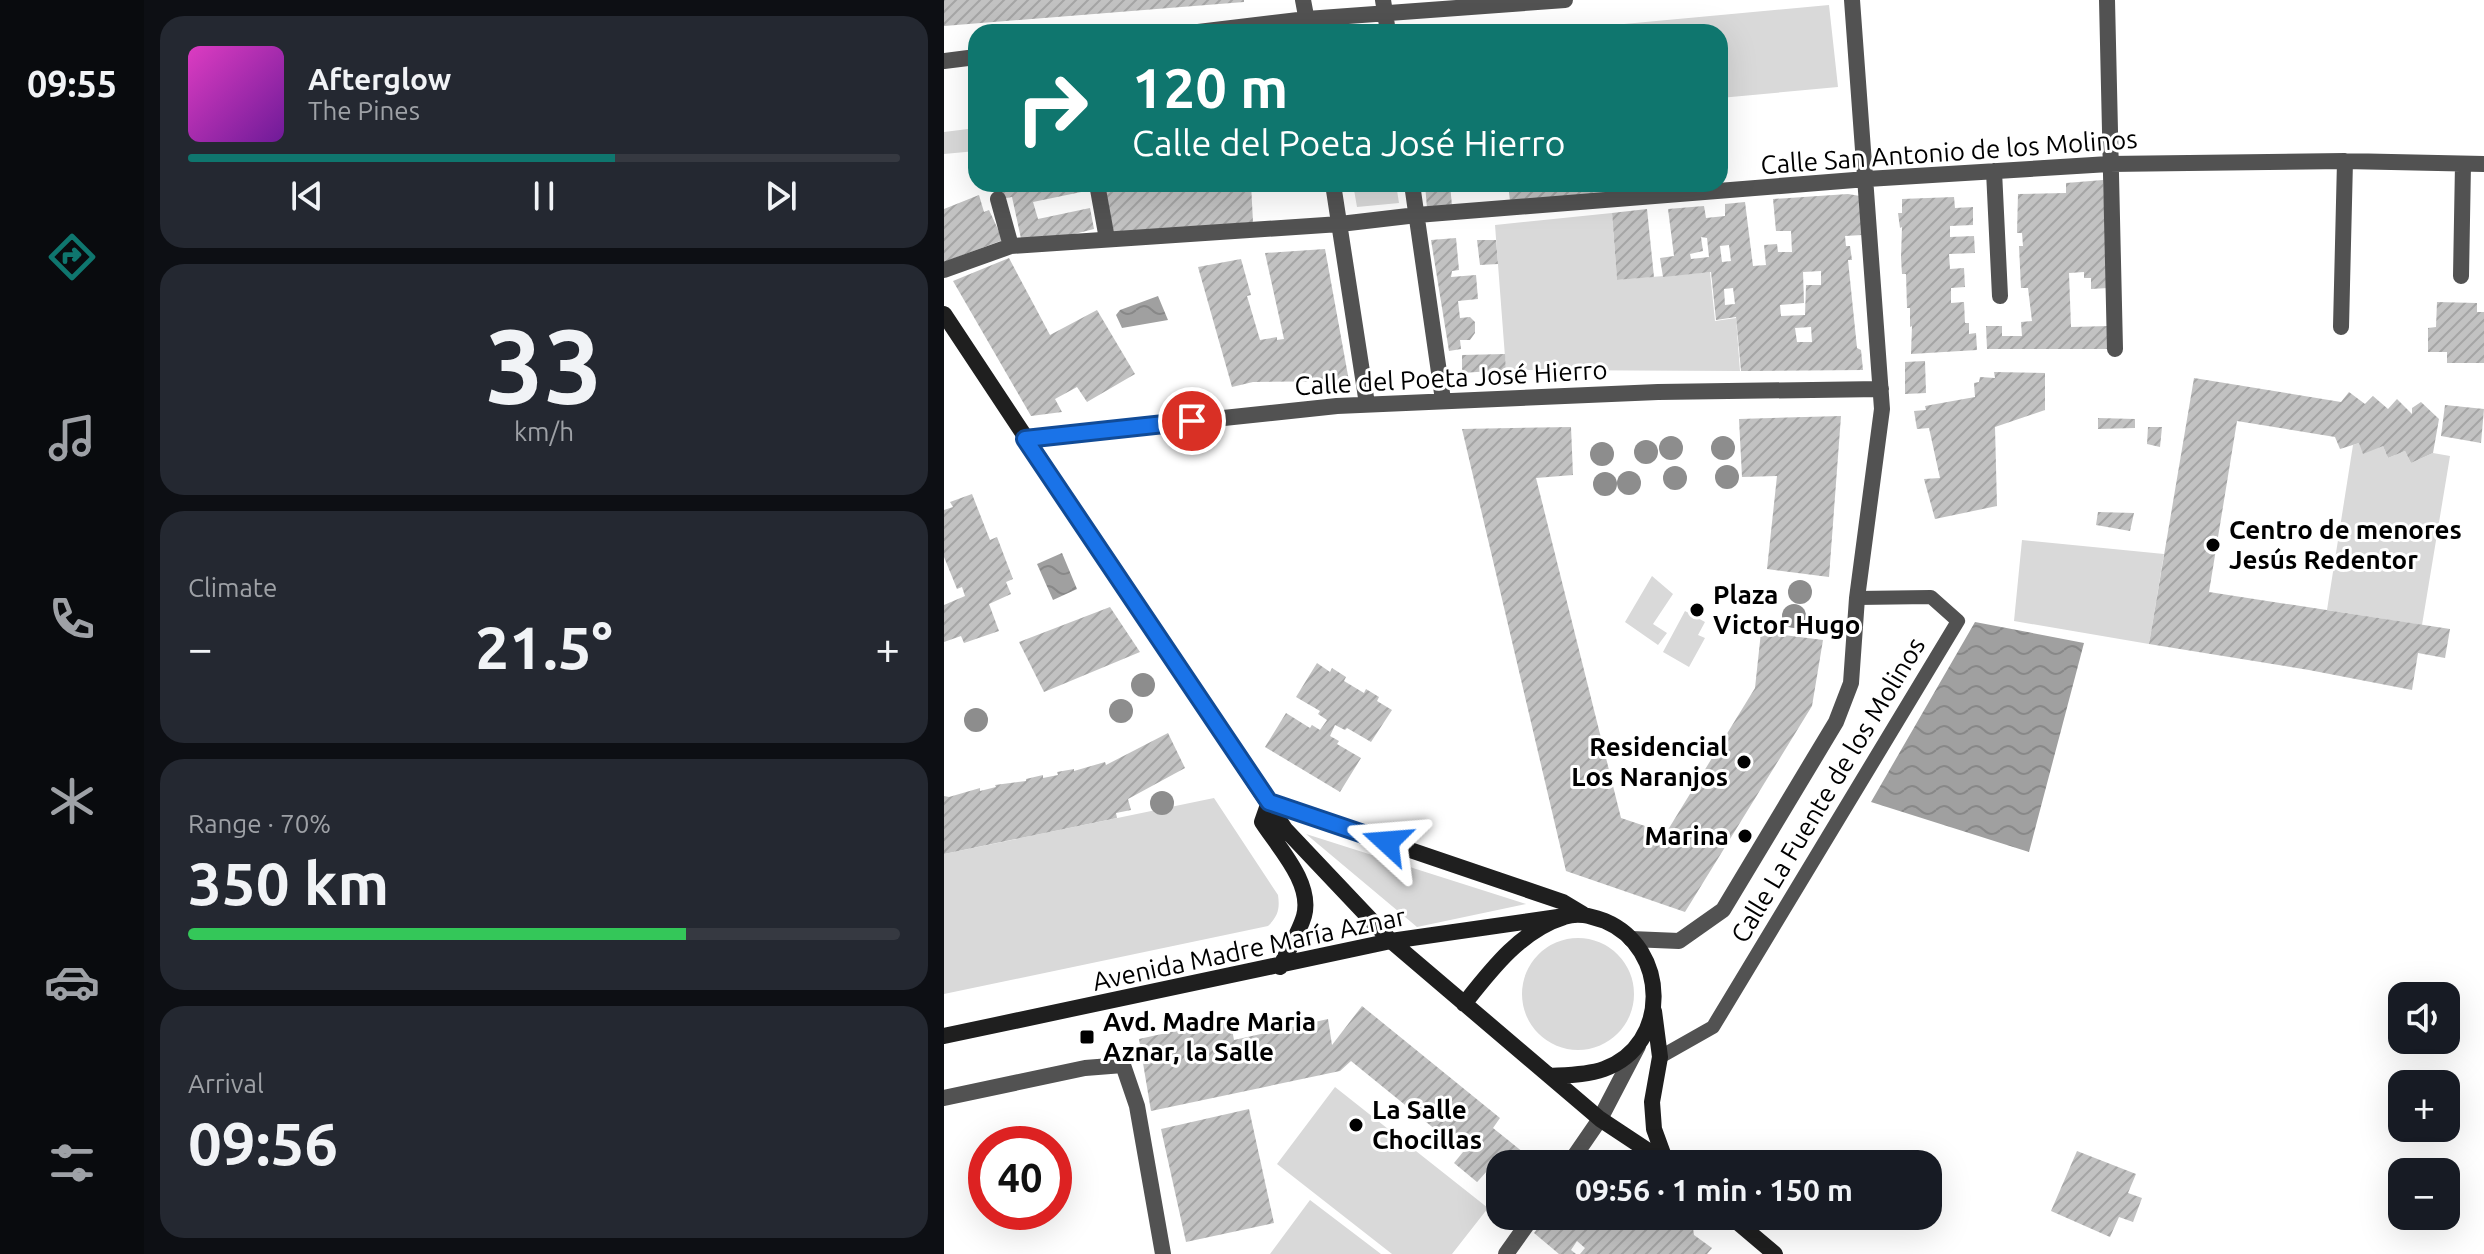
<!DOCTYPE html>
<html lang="en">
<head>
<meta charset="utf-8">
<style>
  body { margin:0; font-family:Ubuntu,sans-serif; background:#242831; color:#f1f3f6; height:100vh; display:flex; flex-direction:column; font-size:30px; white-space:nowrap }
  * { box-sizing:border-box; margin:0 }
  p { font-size:26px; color:#9ea1a6 }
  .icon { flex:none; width:44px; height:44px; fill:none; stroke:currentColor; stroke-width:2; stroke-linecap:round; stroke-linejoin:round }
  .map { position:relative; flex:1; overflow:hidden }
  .drawer { display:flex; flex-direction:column; gap:16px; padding:16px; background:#0d0f14; width:800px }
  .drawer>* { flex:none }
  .top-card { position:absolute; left:24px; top:24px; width:760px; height:168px; border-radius:24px; box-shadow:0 8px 32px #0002; background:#0f766e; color:#fff; overflow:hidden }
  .controls { position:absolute; left:1444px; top:982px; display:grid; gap:16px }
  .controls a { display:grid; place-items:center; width:72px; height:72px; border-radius:16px; background:#171b24; box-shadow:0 8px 32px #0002; font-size:40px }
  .speed { position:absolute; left:24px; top:1126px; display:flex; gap:16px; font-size:40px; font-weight:700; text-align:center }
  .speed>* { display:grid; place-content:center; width:104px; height:104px; border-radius:50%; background:#171b24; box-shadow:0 8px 32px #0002; line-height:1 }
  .speed .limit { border:12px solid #d22; background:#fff; color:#111 }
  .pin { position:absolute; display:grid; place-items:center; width:68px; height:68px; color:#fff; margin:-34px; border:4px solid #fff; border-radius:50%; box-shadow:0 2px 8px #0007 }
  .me { position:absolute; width:88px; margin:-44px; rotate:289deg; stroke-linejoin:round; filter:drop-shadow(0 0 6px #0008) }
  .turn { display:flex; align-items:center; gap:28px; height:168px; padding:0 32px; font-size:36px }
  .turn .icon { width:104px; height:104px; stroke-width:2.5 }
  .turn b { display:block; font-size:56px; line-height:68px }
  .big { font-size:60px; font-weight:700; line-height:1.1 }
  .drawer .card { flex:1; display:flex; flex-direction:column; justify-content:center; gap:12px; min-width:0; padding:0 28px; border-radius:24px; background:#242831 }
  .drawer .dial { align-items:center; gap:0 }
  .dial b { font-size:104px; line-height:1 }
  .song { display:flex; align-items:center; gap:24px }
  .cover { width:96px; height:96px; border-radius:12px; background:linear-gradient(135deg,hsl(310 70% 55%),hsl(280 70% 35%)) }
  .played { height:8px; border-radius:4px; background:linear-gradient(90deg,#0f766e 60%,#363941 60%) }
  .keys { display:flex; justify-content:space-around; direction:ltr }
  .heat { display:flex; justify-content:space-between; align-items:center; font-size:44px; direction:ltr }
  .charge { height:12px; border-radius:6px; background:linear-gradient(90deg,#34c759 70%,#363941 0) }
  .trip { position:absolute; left:542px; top:1150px; width:456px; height:80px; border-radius:24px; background:#171b24; box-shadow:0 8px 32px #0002; font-weight:700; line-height:80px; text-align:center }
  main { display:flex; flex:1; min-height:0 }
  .dock { display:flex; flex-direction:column; width:144px; justify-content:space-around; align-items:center; background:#090b0e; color:#9ea1a6 }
  .dock .icon { width:56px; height:56px }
  .dock .current { color:#0f766e }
  .dock b { font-size:36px; color:#f1f3f6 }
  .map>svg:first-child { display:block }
  .green { fill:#d9d9d9 }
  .water { fill:url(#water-waves) }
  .building { fill:url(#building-hatch); fill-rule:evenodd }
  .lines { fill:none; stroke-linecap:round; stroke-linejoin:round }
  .lane { stroke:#525252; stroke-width:14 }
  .street { stroke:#525252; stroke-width:16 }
  .secondary { stroke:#1f1f1f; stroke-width:16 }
  .tree { fill:#8d8d8d }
  .route-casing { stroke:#114b97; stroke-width:20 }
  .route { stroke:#1a73e8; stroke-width:14 }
  .poi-dot { fill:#000; stroke:#fff; stroke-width:3 }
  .labels { text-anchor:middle; stroke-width:6; stroke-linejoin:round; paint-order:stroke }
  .street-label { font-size:26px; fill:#000; stroke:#fff }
  .poi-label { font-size:26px; font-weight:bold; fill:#000; stroke:#fff; text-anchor:start }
</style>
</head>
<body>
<main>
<nav class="dock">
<b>09:55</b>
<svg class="icon current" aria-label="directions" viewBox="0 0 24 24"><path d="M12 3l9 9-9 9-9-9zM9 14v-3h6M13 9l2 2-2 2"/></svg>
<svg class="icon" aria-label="music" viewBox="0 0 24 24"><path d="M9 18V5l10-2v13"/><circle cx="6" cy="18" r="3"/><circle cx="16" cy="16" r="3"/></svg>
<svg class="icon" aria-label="phone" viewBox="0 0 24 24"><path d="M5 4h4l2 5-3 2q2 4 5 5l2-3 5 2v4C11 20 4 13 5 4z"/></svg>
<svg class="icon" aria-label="climate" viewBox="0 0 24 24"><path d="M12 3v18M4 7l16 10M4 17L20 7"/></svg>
<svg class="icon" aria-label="car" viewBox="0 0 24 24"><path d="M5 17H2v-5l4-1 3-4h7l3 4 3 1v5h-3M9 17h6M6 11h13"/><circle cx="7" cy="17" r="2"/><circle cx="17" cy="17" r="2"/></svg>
<svg class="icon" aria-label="filters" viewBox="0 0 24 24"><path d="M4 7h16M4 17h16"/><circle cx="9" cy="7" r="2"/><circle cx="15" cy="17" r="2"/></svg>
</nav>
<section class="drawer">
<div class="card">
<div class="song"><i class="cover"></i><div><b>Afterglow</b><p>The Pines</p></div></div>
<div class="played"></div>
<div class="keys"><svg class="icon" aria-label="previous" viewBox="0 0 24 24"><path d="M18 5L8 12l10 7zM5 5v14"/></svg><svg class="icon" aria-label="pause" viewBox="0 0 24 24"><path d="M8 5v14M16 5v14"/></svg><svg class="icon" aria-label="next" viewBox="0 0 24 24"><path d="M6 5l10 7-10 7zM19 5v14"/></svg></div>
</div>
<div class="card dial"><b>33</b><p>km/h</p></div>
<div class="card"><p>Climate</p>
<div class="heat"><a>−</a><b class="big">21.5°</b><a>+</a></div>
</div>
<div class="card"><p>Range · 70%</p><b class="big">350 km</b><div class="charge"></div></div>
<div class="card"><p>Arrival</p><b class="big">09:56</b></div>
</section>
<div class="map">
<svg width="1540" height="1254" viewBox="0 0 1540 1254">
  <defs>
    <pattern id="water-waves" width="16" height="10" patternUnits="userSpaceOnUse" patternTransform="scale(2)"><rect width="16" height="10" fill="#a0a0a0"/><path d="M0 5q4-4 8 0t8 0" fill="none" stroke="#888"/></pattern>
    <pattern id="building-hatch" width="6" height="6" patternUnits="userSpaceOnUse" patternTransform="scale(2)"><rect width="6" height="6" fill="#c2c2c2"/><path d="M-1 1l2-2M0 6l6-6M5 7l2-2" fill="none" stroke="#a5a5a5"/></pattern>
  </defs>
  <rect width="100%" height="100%" fill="#fff"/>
  <path class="green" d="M885,5L894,87L776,98V32H594Z
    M32,128V151L0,154V132Z
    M409,184H452L455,203L413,207Z
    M668,213L673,280L766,272L771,321L792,318L796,371L562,370L551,225Z
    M1415,443L1439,446L1444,458L1461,451L1467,463L1489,453L1506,456L1478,625L1383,610L1409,445Z
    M1078,540L1220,554L1205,644L1070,621Z
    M708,576L729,594L709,624L723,633L714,645L681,622Z
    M741,611L761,622L754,635L761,638L745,667L719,652Z
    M270,798L334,895C336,909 334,916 324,926L0,994V854Z
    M362,834L582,904L473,927Z
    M578 994a56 56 0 1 1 112 0a56 56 0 1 1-112 0Z
    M391,1087L544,1208L508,1254H448L333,1164Z
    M366,1200L437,1254H326Z"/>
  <path class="water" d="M214,296L224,320L178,328L172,315L176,310Z
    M118,553L133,589L109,600L93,564Z
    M1031,622L1140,643L1085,852L927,802Z"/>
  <path class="building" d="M0,0H300V2L0,26Z
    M1159,180L1164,288L1147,289V278H1140V272L1125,273L1127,327L1165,326L1166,349H1043L1042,326H1058V336H1078L1077,322L1088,321L1084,288H1077L1075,246H1079L1078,233H1073L1074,194L1122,193V183Z
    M61,184H141L142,191L89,202L94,219L146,208L150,229L99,242L78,243L68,197L57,199L52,186Z
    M159,184H224V189L307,184L309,222L170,234Z
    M481,184H506L508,206L483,208Z
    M564,184H737V186L566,201Z
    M904,194L916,196L918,235L901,236L902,246H906L908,260H904L913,348L917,350L919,370L797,371L792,317L772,320L767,272L719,277L716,258L730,256L724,209L760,206L762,218L781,216V204L801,202L809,266L822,265L820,245L833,244L834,252H848L847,231H832L829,199ZM757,237L763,238L765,257L747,259L746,254L759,251ZM785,245L787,261L778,262L776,246ZM877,271V285H862L861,315L837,316L836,305L860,303L859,272ZM789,288L791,304L781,305L780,289ZM867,327L868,342H853L851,328Z
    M35,195L40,212L45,210L59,240L0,262V209Z
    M1010,197L1011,208L1029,207V225L1006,226V237L1030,236L1031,253L1005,254L1006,269L1020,268L1021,287L1007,288V303L1020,302L1021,323H1025V334L1032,333L1033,350L967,354L968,326L966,327V308H963L962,274H958L957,257L958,227L956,228L954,213H958V199Z
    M703,209L710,277L673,280L668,213Z
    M512,238L515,270L508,271L507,277L532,275L534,299L514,301L516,318L526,317L531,322V333L526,340H516L517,349L505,351L487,240Z
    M533,240H552L554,264L536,265Z
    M381,249L405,381L309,382L288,387L254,267L297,259L307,295L303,296L316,340L333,337V340L340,339L321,253Z
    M65,258L106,335L153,310L191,374L143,402L133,387L111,399L118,412L87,416L9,281Z
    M1493,302L1533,303V312H1540V363H1503V352H1484V328L1492,327Z
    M561,354L562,370L518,373V355Z
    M981,361L982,393L961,394V362Z
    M1050,372L1101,373V410L1051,427L1053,506L991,519L980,479L996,478L985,428L973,429L970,411L982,410L981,406L1031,397L1030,383L1035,382L1036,377L1051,378Z
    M1250,378L1397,402L1405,392L1421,404L1429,396L1444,409L1453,399L1468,414V408L1477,402L1495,419L1489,453L1467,463L1461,451L1444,458L1439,446L1419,454L1415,443L1396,449L1391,437L1293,421L1265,592L1506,629L1501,658L1474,653L1468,690L1365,670L1205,644Z
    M1501,405L1540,409L1537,443L1497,436Z
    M897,416L885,577L823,569L833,476L798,477L795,419Z
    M1154,418L1191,419V428L1154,429Z
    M627,427L629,475L592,478L677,818L722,833L811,688L817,632L879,640L868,706L741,912L622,871L518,429Z
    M1204,427H1218L1216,447L1203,444Z
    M28,494L46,540L53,537L69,579L62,582L67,594L45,604L55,631L20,643L17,636L0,642V605L21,596L18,587L13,589L0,557V510L9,507L6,502Z
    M1154,512L1190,513L1186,531L1152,525Z
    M166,607L196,652L100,692L75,642Z
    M373,663L386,672L388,668L402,677L400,681L420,693L422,689L435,697L433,701L448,710L427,742L403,728L401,730L391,725L386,736L395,741L393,744L417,758L396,792L321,747L342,713L366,728L368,725L376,730L383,720L374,714L376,711L352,697Z
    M224,733L241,768L184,799L187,810L172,813L173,818L0,854V796L5,797L36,788V791L52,787L51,785L82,781V779L99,775V778L114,775L113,772L130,769V771L161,762L162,765Z
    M418,1006L556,1118L549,1128L594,1164H556V1182L543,1171L533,1182L510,1163L519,1152L407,1061L396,1071L207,1111L195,1039L286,1019L290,1040L384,1019L388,1045Z
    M305,1109L330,1223L242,1242L217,1129Z
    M650,1151L666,1164H642Z
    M1133,1151L1192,1174L1184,1193L1198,1198L1189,1222L1175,1217L1166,1237L1107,1211Z
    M603,1216H728L749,1228L750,1235L768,1248L763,1254H636L641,1248L633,1241L627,1250L632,1254H615L590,1233Z"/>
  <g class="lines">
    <path class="lane" d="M716,1057L769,1027L1014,621L987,597L913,598"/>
    <path class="street" d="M359,0L365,32
      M439,0L444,32
      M1163,0L1171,349
      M254,32L363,19L621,0
      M0,61L32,57
      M1050,171L1056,296
      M153,184L163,239
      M389,184L423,404
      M468,184L499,400
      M54,199L67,246
      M0,270L67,246L396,224L473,215L923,179L1165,164L1401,161L1540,164
      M1517,276L1519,164
      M1397,327L1401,161
      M81,439L393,406L714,392L937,389
      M687,939L735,941L779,910L892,722L907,683L913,598L938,409L908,0
      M0,1098L141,1068L179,1065L193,1106L219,1254
      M625,1164L656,1119L694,1046
      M562,1254L589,1216"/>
    <path class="secondary" d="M0,314L341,829L447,941L656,1119L724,1164
      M325,802L619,902L639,914
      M325,802L318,822C334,847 369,883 360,916C355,933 344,950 336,967
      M520,1004C546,971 577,930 620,917C635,912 646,916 661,921C725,948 727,1045 660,1069C643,1075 624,1075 606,1076
      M710,1011L716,1057L708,1102L710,1129L722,1162
      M0,1036L447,941L621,916
      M786,1216L831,1254"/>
  </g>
  <g class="tree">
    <circle cx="727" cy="448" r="12"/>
    <circle cx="779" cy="448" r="12"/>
    <circle cx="702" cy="452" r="12"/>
    <circle cx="658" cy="454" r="12"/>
    <circle cx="783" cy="477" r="12"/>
    <circle cx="731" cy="478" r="12"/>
    <circle cx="685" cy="483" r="12"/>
    <circle cx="661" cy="484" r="12"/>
    <circle cx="856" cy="592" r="12"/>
    <circle cx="850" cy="616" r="12"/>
    <circle cx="199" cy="685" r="12"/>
    <circle cx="177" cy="711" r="12"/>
    <circle cx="32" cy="720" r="12"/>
    <circle cx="218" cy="803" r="12"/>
  </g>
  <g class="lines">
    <g class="route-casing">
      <path id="route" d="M248,421L81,439L325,802L443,842"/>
    </g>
    <use href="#route" class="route"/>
  </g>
  <g class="poi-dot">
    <circle cx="1269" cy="545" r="8"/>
    <circle cx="753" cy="610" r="8"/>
    <circle cx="800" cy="762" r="8"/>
    <circle cx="801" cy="836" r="8"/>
    <rect x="135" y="1029" width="16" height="16" rx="4"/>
    <circle cx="412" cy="1125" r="8"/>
  </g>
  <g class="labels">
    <g class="street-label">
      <text transform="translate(1005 152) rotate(-4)" y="9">Calle San Antonio de los Molinos</text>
      <text transform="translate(507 378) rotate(-3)" y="9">Calle del Poeta José Hierro</text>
      <text transform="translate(884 790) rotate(-59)" y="9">Calle La Fuente de los Molinos</text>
      <text transform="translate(305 949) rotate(-12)" y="9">Avenida Madre María Aznar</text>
    </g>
    <g class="poi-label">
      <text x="1285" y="539">Centro de menores<tspan x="1285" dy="30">Jesús Redentor</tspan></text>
      <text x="769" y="604">Plaza<tspan x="769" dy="30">Victor Hugo</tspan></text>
      <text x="784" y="756" text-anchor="end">Residencial<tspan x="784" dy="30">Los Naranjos</tspan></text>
      <text x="785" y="845" text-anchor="end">Marina</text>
      <text x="159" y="1031">Avd. Madre Maria<tspan x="159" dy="30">Aznar, la Salle</tspan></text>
      <text x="428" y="1119">La Salle<tspan x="428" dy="30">Chocillas</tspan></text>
    </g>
  </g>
</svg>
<div class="controls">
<a><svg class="icon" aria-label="sound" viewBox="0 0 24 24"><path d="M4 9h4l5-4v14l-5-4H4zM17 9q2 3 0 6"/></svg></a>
<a>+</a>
<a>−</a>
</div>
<div class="speed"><div class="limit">40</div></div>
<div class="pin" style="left:248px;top:421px;background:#d93025"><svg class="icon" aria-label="arrive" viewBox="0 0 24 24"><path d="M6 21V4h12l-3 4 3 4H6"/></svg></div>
<svg class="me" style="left:443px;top:842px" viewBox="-20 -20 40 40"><path d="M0-17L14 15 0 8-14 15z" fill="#1a73e8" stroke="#fff" stroke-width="4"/></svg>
<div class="trip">09:56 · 1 min · 150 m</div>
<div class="top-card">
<div class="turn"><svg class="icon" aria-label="right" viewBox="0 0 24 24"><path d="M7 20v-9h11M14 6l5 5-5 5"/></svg><div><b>120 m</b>Calle del Poeta José Hierro</div></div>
</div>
</div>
</main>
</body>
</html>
